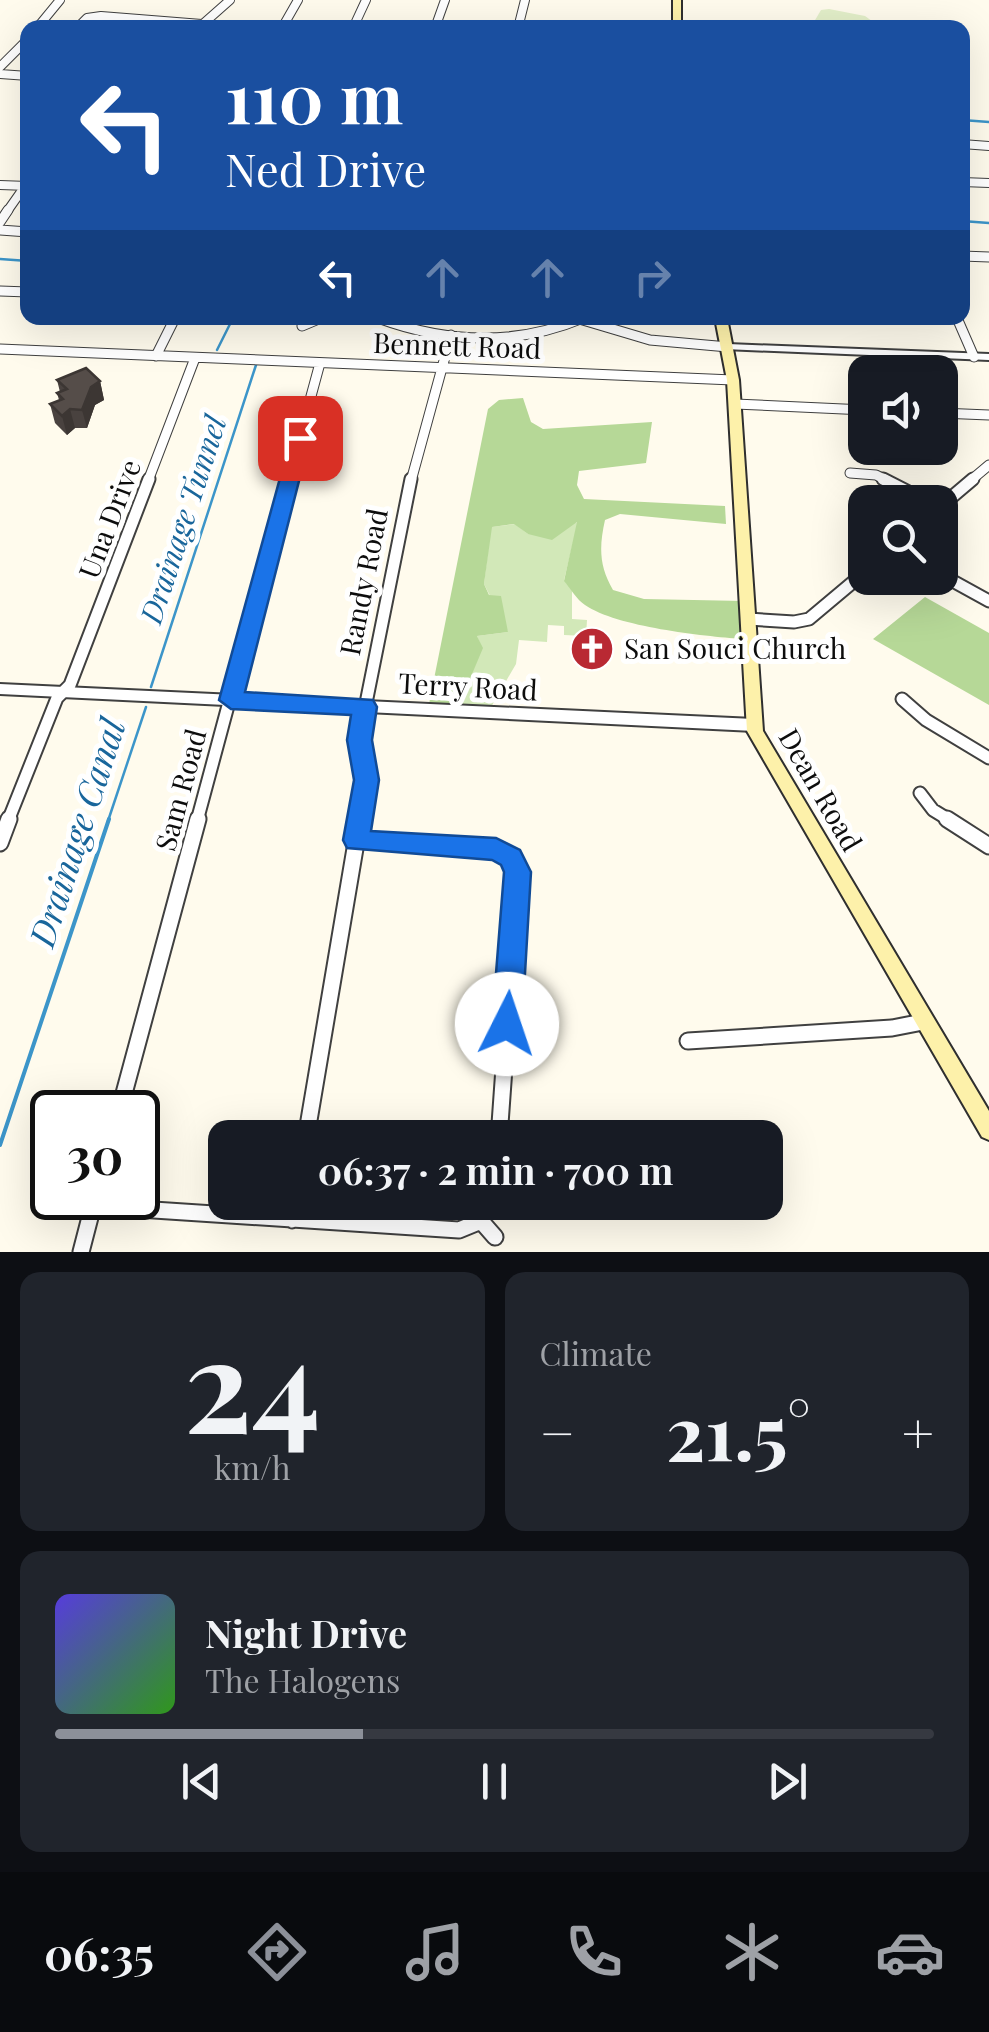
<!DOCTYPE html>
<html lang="en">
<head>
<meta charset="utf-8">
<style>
  body { margin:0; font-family:"Playfair Display",serif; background:#20242c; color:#f1f3f6; height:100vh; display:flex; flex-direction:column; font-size:38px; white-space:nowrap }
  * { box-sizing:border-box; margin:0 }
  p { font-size:32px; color:#9ea1a6 }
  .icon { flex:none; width:55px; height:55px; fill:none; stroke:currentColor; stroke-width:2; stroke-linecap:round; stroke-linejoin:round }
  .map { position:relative; height:1252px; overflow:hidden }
  .drawer { display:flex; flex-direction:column; gap:20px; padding:20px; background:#0d0f14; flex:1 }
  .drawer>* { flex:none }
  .banner { position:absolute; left:20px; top:20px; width:950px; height:305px; border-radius:20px; box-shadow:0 10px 40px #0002; background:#1a4fa0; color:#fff; overflow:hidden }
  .tools { position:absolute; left:848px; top:355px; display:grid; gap:20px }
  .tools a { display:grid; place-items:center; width:110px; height:110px; border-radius:20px; background:#171b24; box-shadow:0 10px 40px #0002; font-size:50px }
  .speed { position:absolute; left:30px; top:1090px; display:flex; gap:20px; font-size:50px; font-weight:700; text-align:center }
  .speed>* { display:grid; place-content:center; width:130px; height:130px; border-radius:50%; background:#171b24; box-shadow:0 10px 40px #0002; line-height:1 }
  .speed .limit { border:5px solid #111; border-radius:15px; background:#fff; color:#111 }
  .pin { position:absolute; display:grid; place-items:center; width:85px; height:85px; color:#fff; margin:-42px; border-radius:20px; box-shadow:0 5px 15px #0006 }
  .me { position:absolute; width:110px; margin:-55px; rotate:4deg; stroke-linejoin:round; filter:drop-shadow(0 0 8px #0008) }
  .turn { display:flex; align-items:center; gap:35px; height:210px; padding:0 40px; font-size:45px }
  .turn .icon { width:130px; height:130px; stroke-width:2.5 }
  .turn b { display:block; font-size:70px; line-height:85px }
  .lanes { display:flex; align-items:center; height:95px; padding:0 40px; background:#0003; justify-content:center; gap:50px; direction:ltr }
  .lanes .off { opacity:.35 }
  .big { font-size:75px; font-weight:700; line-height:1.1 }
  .drawer .tile { flex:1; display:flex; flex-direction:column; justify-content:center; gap:15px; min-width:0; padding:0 35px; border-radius:20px; background:#20242c }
  .drawer .dial { align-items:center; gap:0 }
  .dial b { font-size:130px; line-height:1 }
  .song { display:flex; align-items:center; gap:30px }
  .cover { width:120px; height:120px; border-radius:15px; background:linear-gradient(135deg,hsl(250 70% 55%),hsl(110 70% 35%)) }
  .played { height:10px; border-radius:5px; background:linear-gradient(90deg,#8c9099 35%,#363941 35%) }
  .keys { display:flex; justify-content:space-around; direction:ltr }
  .heat { display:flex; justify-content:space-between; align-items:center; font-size:55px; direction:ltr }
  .drawer .tiles { flex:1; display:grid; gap:20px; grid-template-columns:1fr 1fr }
  .tile:last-child { grid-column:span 2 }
  .trip { position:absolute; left:208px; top:1120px; width:575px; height:100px; border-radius:20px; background:#171b24; box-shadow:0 10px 40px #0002; font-weight:700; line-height:100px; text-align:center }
  .dock { display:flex; height:160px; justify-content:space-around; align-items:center; background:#090b0e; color:#9ea1a6 }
  .dock .icon { width:70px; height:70px }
  .dock .active { color:#8c9099 }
  .dock b { font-size:45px; color:#f1f3f6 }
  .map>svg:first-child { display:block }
  .green { fill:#d2e8b8 }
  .forest { fill:#b6d897 }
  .pitch { fill:#e3efc9 }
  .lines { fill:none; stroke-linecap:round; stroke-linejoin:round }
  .stream-far1 { stroke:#3c95c9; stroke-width:2.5 }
  .stream { stroke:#3c95c9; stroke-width:4 }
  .minor-far3-casing { stroke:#404040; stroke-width:10 }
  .minor-far2-casing { stroke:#404040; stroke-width:11 }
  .minor-far1-casing { stroke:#404040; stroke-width:15 }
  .minor-casing { stroke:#404040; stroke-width:19 }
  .tertiary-casing { stroke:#404040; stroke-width:4 }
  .secondary-casing { stroke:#2f2f2f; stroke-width:4 }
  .minor-far3 { stroke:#fff; stroke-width:8 }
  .minor-far2 { stroke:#fff; stroke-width:9 }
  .minor-far1 { stroke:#fff; stroke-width:11 }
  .minor { stroke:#fff; stroke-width:15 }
  .tertiary { fill:#fff; fill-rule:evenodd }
  .secondary { fill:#fdf1aa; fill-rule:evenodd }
  .wall { fill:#49423f }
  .shaded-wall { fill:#3c3633 }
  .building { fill:#554d49; stroke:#3c3633; stroke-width:2.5 }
  .route { fill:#1a73e8; stroke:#114b97; stroke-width:2.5 }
  .labels { text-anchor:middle; stroke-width:10; stroke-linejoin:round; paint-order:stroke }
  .street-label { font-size:28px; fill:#0d0d0d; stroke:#fff }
  .poi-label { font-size:28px; fill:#0d0d0d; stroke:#fff; text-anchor:start }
  .water-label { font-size:30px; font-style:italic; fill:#19669b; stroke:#fff }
  .near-water-label { font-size:35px; font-style:italic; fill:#19669b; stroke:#fff }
</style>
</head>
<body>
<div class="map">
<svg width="989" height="1252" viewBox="0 0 989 1252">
  <rect width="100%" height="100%" fill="#fffbed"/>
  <path class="green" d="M578,522L564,580L572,590V619L587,620L586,636L564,635V626L548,625L547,642L519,640L516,664L491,707L459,705L482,648L477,636L508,632L484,584L491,527L515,524L528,534Z"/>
  <path class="forest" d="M523,398L531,422L543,429L652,422L646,463L579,471L577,485L584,499L725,506L726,524L620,514L605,520C599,547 599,566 613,590L644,599L743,601L742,639C703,636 617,627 585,605C577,600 570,588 564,581L577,522L552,540L528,534L514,524L492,527L484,584L489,595L501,596L508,632L477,636L483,648L459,705L429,704L488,409L499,400Z
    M925,597L989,633V705L873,639Z"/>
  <path class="pitch" d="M829,9L865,16L880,27H811L821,10Z"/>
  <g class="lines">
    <path class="stream-far1" d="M962,120L989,122
      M962,221L989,223
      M0,259L28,261
      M217,350L233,318
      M151,687L256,365
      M108,821L146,707"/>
    <path class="stream" d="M0,1145L109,819"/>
    <g class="minor-far3-casing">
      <path id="minor-far3" d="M204,23L230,0
        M37,28L60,0
        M77,28L87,18L101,16L252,28
        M282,28L298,0
        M353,28L366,0
        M435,28L445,0
        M518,28L525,0
        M0,67L28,39
        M0,74L28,76
        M962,144L989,146
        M962,182L989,183
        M0,185L28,186
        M6,213L25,186"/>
    </g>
    <g class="minor-far2-casing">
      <path id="minor-far2" d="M0,222L8,210
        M0,230L28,232
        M962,256L989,257
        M0,291L28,292
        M378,318C446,343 516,346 583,318
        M576,318L650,340L728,347
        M957,318L974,357
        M302,326L321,318
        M0,349L733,380
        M156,356L175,318
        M735,404L865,410
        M940,413L989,415
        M850,473L876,475L888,481
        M148,481L195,358
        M288,481L320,363
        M411,481L451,335
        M970,481L989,465"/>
    </g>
    <g class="minor-far1-casing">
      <path id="minor-far1" d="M883,479L928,502
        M940,507L973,479
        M940,574L989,601
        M748,619L794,622L809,619L865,572
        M902,699L926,720L989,758
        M920,793L933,810L951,821
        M8,821L57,698L70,685L149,479
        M197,821L289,479
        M360,821L365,789L360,733L411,479"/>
    </g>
    <g class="minor-casing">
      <path id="minor" d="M947,819L989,846
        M356,840L496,849L511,857
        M0,843L9,819
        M688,1041L892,1028L923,1022
        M119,1112L198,819
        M306,1138L360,819
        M499,1138L518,872L511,857
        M93,1206L459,1230L481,1221L493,1202
        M292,1220L295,1202
        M481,1221L495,1237
        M81,1252L95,1198"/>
    </g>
    <g class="tertiary-casing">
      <path id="tertiary" d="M728,344L989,354V360L724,349L722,347Z
        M0,684L754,719L759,721L761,725L759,729L754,731L0,694Z"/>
    </g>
    <g class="secondary-casing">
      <path id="secondary" d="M673,0H681V28H673Z
        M715,318H727L739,380L763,731L989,1111V1140L982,1137L747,731L727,380Z"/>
    </g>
    <use href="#minor-far3" class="minor-far3"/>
    <use href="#minor-far2" class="minor-far2"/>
    <use href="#minor-far1" class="minor-far1"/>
    <use href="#minor" class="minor"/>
    <use href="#tertiary" class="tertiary"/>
    <use href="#secondary" class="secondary"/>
  </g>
  <path class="wall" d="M57,380L100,381L104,400L95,405L87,428H75L67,435L55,423L50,404L59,400L57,393L60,392Z"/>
  <path class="shaded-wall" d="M100,381L104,400L95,405L87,428L82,410L91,387Z
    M70,409L75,428L67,435L62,416Z"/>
  <path class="building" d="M86,368L100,381L91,387L82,410L70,409L62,416L50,404L63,399L57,393L67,389L57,380Z"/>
  <path class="route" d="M300,432L310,438L245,692L373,700L377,707L372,740L379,780L371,831L496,838L520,850L531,872L522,1024L517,1033L507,1037L497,1033L492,1024L504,872L501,865L492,860L347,848L343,840L354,780L347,740L351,715L231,709L219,700L291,438Z"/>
  <defs>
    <g id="church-disc" transform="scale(2.25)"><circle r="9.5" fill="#b92933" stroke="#fff"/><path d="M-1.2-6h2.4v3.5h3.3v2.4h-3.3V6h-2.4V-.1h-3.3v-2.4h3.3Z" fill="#fff"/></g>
  </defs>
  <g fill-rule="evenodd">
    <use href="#church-disc" x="592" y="649"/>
  </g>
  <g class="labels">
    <g class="street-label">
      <text transform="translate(457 346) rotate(2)" y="10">Bennett Road</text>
      <text transform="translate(110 519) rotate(-69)" y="10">Una Drive</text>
      <text transform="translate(364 582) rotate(-79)" y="10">Randy Road</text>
      <text transform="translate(468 687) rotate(3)" y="10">Terry Road</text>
      <text transform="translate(181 790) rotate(-75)" y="10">Sam Road</text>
      <text transform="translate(820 790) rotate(60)" y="10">Dean Road</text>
    </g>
    <g class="poi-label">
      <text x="624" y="659">San Souci Church</text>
    </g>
    <g class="water-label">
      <text transform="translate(184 520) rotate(-72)" y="10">Drainage Tunnel</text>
    </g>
    <g class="near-water-label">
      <text transform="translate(78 833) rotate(-72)" y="12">Drainage Canal</text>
    </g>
  </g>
</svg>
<div class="tools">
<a><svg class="icon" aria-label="sound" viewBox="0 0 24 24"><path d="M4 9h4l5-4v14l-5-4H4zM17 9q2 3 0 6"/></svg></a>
<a><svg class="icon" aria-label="search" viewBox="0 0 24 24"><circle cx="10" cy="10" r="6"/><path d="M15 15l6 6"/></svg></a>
</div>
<div class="speed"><div class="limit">30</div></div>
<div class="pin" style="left:300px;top:438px;background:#d93025"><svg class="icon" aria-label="arrive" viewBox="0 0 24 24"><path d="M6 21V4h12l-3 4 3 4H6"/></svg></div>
<svg class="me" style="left:507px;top:1024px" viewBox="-20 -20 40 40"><circle r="19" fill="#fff"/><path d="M0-13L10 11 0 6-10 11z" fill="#1a73e8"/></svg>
<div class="trip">06:37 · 2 min · 700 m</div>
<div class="banner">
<div class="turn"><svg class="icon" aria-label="left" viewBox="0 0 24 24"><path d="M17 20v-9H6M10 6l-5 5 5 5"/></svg><div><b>110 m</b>Ned Drive</div></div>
<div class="lanes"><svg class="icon" aria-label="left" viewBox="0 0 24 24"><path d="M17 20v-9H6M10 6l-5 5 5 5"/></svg><svg class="icon off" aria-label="ahead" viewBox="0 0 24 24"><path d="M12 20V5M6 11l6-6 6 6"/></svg><svg class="icon off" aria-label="ahead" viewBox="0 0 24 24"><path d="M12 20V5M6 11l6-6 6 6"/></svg><svg class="icon off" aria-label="right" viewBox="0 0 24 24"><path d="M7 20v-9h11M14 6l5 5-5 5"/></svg></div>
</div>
</div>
<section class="drawer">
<div class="tiles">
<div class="tile dial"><b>24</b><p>km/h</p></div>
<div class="tile"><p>Climate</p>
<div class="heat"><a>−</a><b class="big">21.5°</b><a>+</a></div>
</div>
<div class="tile">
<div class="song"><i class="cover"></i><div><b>Night Drive</b><p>The Halogens</p></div></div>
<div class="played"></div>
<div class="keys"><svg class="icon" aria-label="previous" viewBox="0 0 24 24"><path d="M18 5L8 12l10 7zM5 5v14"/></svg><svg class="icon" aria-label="pause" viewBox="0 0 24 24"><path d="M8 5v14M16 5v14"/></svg><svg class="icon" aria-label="next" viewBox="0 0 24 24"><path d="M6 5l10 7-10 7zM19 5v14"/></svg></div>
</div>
</div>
</section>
<nav class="dock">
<b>06:35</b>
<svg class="icon active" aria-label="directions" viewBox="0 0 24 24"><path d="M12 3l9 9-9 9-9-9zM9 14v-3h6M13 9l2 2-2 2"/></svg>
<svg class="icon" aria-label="music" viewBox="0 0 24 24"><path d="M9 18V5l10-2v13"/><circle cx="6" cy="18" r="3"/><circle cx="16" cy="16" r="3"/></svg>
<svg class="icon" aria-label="phone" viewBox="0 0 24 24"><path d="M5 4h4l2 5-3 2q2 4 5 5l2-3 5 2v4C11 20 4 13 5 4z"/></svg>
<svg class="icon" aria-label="climate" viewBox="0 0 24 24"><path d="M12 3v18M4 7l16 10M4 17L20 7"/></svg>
<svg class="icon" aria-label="car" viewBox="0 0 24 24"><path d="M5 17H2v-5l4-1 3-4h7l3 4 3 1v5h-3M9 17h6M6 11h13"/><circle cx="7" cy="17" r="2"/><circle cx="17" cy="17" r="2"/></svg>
</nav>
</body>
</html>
